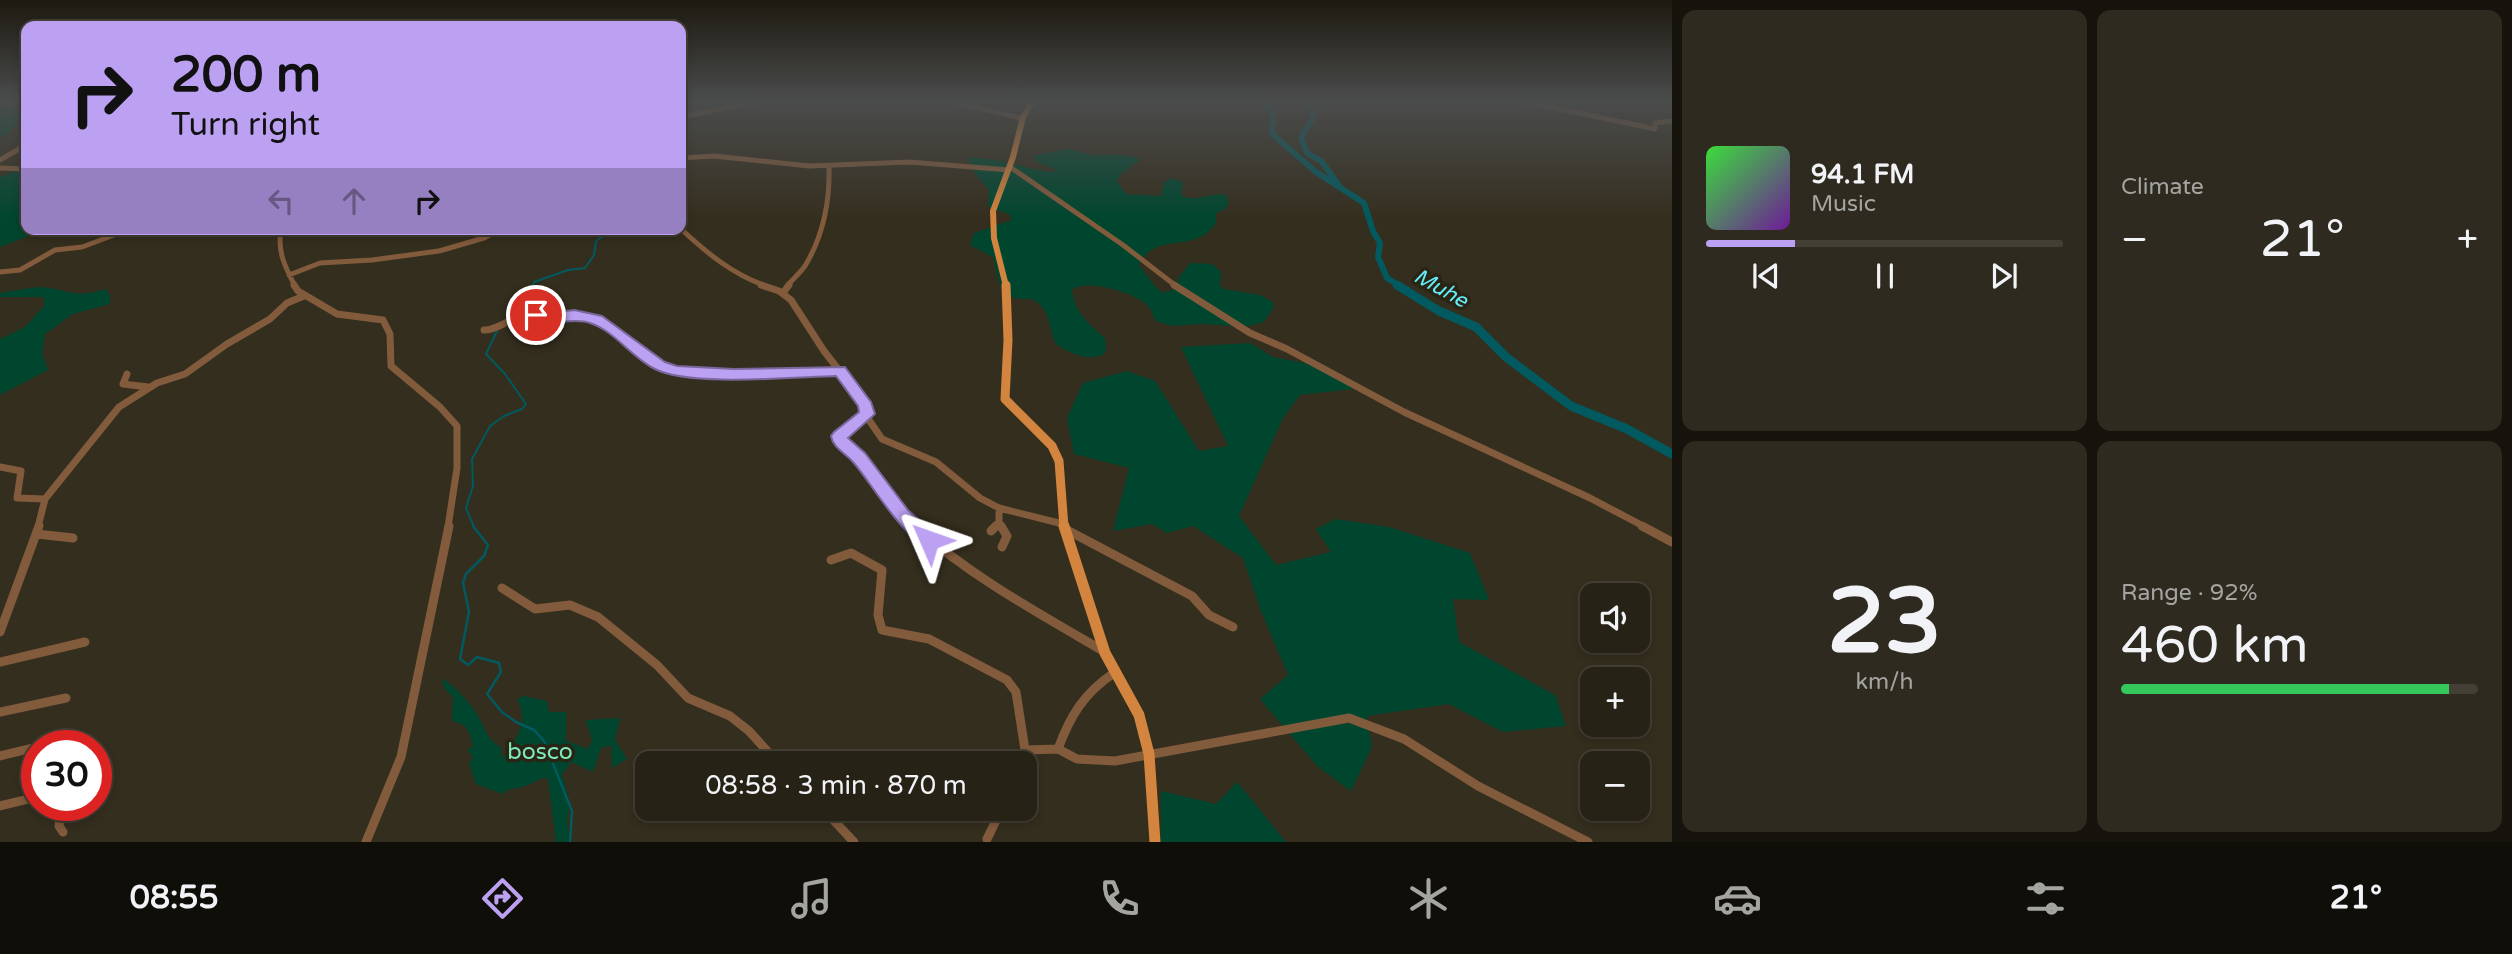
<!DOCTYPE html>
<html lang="en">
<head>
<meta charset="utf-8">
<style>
  body { margin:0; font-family:"Varela Round",sans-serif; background:#2f2a1f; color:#f1f3f6; height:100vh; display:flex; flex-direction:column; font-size:26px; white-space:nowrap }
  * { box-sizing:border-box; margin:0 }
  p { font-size:23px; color:#a4a4a1 }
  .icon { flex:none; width:38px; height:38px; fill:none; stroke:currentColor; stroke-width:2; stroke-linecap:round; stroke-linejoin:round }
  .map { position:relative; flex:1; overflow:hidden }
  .drawer { display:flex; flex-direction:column; gap:10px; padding:10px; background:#15130c; width:840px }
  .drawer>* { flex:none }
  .top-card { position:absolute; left:21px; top:21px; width:665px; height:214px; border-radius:14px; box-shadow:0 4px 10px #0003,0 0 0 2px #433f35; background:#bca0f2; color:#111; overflow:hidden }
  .buttons { position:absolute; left:1580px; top:583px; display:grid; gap:14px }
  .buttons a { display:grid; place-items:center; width:70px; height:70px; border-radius:14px; background:#272216; box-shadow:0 4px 10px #0003,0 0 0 2px #433f35; font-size:35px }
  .speed { position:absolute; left:21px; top:730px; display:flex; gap:14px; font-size:35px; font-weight:700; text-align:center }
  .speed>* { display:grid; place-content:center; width:91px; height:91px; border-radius:50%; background:#272216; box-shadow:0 4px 10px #0003,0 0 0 2px #433f35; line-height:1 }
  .speed .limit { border:10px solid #d22; background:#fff; color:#111 }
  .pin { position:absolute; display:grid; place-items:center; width:60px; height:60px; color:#fff; margin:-30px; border:4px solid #fff; border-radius:50%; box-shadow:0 2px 7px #0007 }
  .me { position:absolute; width:77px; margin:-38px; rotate:313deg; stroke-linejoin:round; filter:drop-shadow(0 0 5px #0008) }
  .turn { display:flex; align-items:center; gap:24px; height:147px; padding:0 35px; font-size:32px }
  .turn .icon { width:91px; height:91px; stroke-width:2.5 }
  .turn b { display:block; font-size:49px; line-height:60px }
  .lanes { display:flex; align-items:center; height:66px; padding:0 35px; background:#0003; justify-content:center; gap:35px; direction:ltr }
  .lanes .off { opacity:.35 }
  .big { font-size:52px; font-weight:600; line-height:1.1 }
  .drawer .tile { flex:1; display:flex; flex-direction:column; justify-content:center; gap:10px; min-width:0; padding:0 24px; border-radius:14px; background:#2f2a1f }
  .drawer .dial { align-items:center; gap:0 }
  .dial b { font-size:91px; line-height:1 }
  .song { display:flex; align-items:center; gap:21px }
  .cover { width:84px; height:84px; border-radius:10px; background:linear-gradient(135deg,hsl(120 70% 55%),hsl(280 70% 35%)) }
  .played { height:7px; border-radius:4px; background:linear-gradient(90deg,#bca0f2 25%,#433f35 25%) }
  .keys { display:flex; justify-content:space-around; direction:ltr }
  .heat { display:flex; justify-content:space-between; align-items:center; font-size:38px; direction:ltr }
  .charge { height:10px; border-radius:5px; background:linear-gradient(90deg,#34c759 92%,#433f35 0) }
  .drawer .tiles { flex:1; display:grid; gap:10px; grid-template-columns:repeat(2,1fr) }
  .trip { position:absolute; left:635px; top:751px; width:402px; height:70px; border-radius:14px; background:#272216; box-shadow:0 4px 10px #0003,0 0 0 2px #433f35; font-weight:600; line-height:70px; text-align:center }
  .dock { display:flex; height:112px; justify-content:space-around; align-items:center; background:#100e09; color:#a4a4a1 }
  .dock .icon { width:49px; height:49px }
  .dock .on { color:#bca0f2 }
  .dock b { font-size:32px; color:#f1f3f6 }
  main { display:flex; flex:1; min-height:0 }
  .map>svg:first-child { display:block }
  .green { fill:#00462f }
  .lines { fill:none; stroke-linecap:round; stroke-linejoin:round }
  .stream-far1 { stroke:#005a5f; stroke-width:2 }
  .stream { stroke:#005a5f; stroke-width:2.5 }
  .river-far1 { stroke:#005a5f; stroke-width:6 }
  .river { stroke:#005a5f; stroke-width:9 }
  .minor-far2 { stroke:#825b3c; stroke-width:5 }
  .minor-far1 { stroke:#825b3c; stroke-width:7 }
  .minor { stroke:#825b3c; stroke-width:9 }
  .major-far2 { stroke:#d3853f; stroke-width:6 }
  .major-far1 { stroke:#d3853f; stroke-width:9 }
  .major { stroke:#d3853f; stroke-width:11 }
  .route { fill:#bca0f2; stroke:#7a689d; stroke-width:2 }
  .labels { text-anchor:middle; stroke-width:7; stroke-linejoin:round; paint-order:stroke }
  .water-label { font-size:21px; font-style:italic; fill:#63f0fb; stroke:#2a2415 }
  .near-park-label { font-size:23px; fill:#7eeaba; stroke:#2a2415 }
</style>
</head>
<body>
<main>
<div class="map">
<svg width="1672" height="842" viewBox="0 0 1672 842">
  <rect width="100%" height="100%" fill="#342e1e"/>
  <path class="green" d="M0,101H26V121L12,128L10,133L0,138Z
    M1065,149C1076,149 1084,154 1094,155C1110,156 1126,152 1140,160L1122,173L1117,181L1126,194L1161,196L1164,182L1172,178L1183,182L1181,195C1197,204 1209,191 1226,195L1229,203L1225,209L1216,213V223C1195,256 1156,229 1139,265L1154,285L1163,293L1174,289L1179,277L1190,263L1212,264L1221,272L1220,285L1224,289L1260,295L1273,302L1274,307L1264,322L1245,327L1203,324L1171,326L1156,321C1153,316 1151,309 1147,305C1134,293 1087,278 1072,290C1074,312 1089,324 1105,338L1106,352C1092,364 1069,353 1056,344C1049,330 1051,314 1038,303C1033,298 1028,299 1022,299C997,298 998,276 993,257L970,245L974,233L1012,220L1009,214L988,207L989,190L977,176L967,158C998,156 1024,170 1055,172V169L1038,163L1033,156Z
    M26,168L24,192L26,229H34L26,237L0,247V177Z
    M36,287C65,287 72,300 105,289L110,295V304L73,314L45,334L42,353L48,370L0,395V339L25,327L44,306V297H0V293Z
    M1250,343L1273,357L1309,364L1361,388L1300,395L1283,418L1239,516L1276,565L1331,552L1316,529L1336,519L1389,527L1470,553L1489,600L1453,599L1459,642L1555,695L1566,726L1503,732L1449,704L1367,716L1372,747L1351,791L1317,766L1260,699L1288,675L1261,611L1243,558L1193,526L1167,533L1152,524L1113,531L1129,468L1074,454L1067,418L1083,383L1127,371L1155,381L1199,451L1228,446L1181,347Z
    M442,678C457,688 469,701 478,716C486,729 487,740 501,747V758C516,744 530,718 517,700L523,696L547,701L549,712H566V741L588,749L592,740L586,720L620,718L615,740L627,759L612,768L611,745L601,748L593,772L571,762L562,775L570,803L567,822L570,842H556L548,778C535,779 536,783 525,786C515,790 511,786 502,794L476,784L469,764L473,757L467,750L473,747C470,733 468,724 452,721L453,697L444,688Z
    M1237,782L1286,842H1161V791L1216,804Z"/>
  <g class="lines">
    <path class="stream-far1" d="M524,313L534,282L568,270L585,268L594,255L596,241L614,229
      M474,527L466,508L473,486L472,459L490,426L504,416L522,409L526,404L505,374L486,354L497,331"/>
    <path class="stream" d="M473,526L488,545L484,556L466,574L463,583L469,612L460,659L468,665L477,657L499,663L501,672L487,694L502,712L516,722L534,730L544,741L572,811L570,842"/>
    <path class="river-far1" d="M1270,101L1267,105L1273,114L1272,134L1316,172L1364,203L1373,231L1380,243L1378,257L1387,278L1400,286
      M1306,101L1314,116L1301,138L1307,153L1321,161L1338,184"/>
    <path class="river" d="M1397,285L1439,311L1476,327L1506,357L1571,406L1627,429L1672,454"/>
    <path class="minor-far2" d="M949,101L1021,118
      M1522,101L1655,129V123L1672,121
      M681,117L758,101
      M681,158L714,156L809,166L910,162L1009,170
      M0,160L26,145
      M1010,167L1123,245L1176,286
      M0,168L25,169
      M281,229C277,251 285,267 295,286
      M681,229C707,253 732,274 766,286
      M0,272L20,270L55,250L82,247L130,229
      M289,275L320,263L372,260L439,251L484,238L501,229
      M787,286C793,279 800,273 805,266C823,236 830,200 829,166"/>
    <path class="minor-far1" d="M294,285L298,291L337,314L383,320L390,334L391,366L440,407L457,426V468L448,527
      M761,285L779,291L791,300L824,351L866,405L869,420L882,439L936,462L980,498L999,508L1063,524
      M1174,285L1250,333L1287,349L1404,412L1590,498L1645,527
      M783,293L789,285
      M484,330C496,330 503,323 514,319C529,314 541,317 556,318C565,318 574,314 583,315C611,317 637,357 663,367C702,382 796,372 840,371
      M127,374L123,384L148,387
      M867,414L838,438C868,465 886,501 916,527
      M0,467L21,471L17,498L45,499
      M999,522L1002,527
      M38,527L45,499L119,407L157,383L185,374L227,344L270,319L287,303L304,296
      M994,527L999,522V508"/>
    <path class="minor" d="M914,526C972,577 1038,613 1105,652
      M1001,526L1007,536L1002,547
      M1642,526L1672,542
      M1065,529L1192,596L1209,615L1233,627
      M991,531L996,526
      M37,534L73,538
      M831,560L851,553L882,570L878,615L882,630L929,639L1007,680L1016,692L1025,750
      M502,588L535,609L570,605L598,617L657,665L688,698L730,716L749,731L778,763
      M0,632L39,526
      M0,662L85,642
      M0,712L66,698
      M42,746L67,739
      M1058,749L1077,759L1115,761L1349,718L1404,739L1478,786L1588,842
      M0,756L37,747
      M1026,764L1025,750L1058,749C1070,716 1084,693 1114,673
      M62,805L59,826L63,832
      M0,806L37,797
      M822,808L854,842
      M987,839L1002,808
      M366,842L401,757L449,526"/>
    <path class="major-far2" d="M1006,286L994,238L993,211L1013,157L1023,117L1033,101"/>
    <path class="major-far1" d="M1006,285L1008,340L1005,399L1052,446L1059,461L1064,527"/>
    <path class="major" d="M1064,526L1105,653L1139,715L1149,754L1155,842"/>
  </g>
  <linearGradient id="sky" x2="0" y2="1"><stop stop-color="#1d1910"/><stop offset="0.46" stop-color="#4a4c4c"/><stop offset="1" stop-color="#4a4c4c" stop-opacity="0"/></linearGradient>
  <rect width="1672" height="219" fill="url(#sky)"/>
  <path class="route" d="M574,310L602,316L665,362L677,366L734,369L845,367L871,402L875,414L848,438L865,453L908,510L935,535L938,540L935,545C910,553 869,478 852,461C845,453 833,448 831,436L834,432L859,412L858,406L836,376C794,377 690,387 655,369C632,358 615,331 590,323C572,316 544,330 529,315C539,308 560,313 574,310Z"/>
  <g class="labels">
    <g class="water-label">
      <text transform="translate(1441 288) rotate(29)" y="7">Muhe</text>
    </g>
    <g class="near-park-label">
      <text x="540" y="759">bosco</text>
    </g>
  </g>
</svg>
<div class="buttons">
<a><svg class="icon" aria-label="sound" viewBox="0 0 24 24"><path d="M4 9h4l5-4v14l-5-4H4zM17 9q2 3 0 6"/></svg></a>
<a>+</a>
<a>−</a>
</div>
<div class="speed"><div class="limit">30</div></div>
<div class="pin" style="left:536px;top:315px;background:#d93025"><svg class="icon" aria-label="arrive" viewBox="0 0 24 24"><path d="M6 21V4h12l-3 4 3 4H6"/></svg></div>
<svg class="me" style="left:929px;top:540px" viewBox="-20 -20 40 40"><path d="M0-17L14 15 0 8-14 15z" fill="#bca0f2" stroke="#fff" stroke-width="4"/></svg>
<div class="trip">08:58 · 3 min · 870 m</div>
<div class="top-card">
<div class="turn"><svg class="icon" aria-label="right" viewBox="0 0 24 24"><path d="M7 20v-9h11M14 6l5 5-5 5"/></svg><div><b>200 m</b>Turn right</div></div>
<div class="lanes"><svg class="icon off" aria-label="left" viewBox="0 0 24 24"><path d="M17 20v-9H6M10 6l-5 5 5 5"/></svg><svg class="icon off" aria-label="ahead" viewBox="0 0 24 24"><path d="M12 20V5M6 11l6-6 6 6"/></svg><svg class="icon" aria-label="right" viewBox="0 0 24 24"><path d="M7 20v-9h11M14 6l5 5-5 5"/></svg></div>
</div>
</div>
<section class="drawer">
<div class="tiles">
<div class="tile">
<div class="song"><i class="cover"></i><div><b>94.1 FM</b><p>Music</p></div></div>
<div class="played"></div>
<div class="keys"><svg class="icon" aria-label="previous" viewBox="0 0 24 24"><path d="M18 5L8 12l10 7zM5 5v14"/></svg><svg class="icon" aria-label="pause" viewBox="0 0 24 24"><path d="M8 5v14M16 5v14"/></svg><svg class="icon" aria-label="next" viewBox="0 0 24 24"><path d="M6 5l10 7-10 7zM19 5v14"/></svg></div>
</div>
<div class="tile"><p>Climate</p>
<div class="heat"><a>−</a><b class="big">21°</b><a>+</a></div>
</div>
<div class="tile dial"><b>23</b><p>km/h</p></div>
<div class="tile"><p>Range · 92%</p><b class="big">460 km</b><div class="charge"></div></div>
</div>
</section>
</main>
<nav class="dock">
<b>08:55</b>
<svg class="icon on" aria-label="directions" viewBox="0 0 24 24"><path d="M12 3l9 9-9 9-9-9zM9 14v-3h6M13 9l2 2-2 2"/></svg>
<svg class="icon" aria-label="music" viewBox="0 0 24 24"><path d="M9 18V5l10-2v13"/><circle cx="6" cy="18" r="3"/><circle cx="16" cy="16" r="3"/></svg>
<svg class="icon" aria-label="phone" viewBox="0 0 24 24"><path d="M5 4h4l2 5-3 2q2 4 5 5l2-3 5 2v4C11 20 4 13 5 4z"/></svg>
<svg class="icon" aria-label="climate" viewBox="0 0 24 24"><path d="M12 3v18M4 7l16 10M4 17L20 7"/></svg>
<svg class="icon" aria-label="car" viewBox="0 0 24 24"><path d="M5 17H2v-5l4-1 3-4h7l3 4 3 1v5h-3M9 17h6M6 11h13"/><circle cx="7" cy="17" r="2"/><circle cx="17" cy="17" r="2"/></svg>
<svg class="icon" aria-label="filters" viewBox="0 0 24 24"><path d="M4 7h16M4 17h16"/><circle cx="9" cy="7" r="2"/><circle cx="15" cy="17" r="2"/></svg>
<b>21°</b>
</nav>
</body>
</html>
